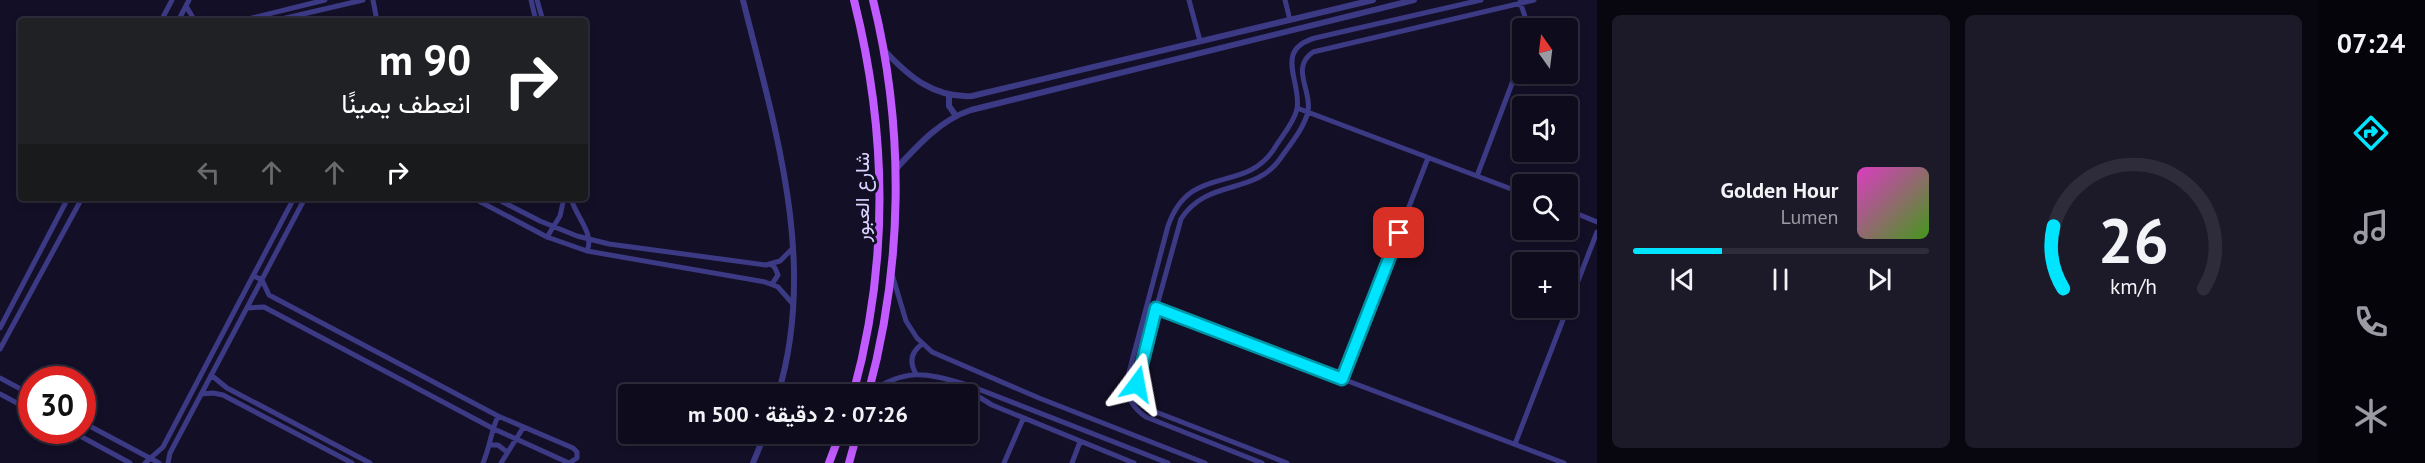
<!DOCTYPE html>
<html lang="ar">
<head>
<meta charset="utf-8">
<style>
  body { margin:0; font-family:"PT Sans",Vazirmatn,sans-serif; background:#1c1929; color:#f1f3f6; direction:rtl; height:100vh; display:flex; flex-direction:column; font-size:22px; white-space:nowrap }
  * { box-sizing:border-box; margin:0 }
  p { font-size:20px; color:#9b9ba3 }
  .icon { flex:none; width:33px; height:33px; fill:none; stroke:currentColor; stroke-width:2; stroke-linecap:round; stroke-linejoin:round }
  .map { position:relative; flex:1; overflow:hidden; direction:ltr }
  .side { display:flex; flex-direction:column; gap:15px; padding:15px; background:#08060f; width:720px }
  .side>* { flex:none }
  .top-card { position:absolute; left:18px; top:18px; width:570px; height:183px; border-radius:6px; box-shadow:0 3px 9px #0003,0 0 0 2px #2e2b3b; direction:rtl; background:#202124; color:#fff; overflow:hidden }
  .needle { width:39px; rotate:346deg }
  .buttons { position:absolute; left:1512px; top:18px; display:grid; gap:12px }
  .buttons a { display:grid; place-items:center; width:66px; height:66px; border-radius:6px; background:#0e0b1c; box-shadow:0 3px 9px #0003,0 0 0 2px #2e2b3b; font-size:30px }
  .speed { position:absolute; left:18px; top:366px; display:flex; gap:12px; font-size:30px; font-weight:700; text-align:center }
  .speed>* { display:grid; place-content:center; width:78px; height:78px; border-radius:50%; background:#0e0b1c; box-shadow:0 3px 9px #0003,0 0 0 2px #2e2b3b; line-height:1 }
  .speed .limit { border:9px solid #d22; background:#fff; color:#111 }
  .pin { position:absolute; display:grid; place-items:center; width:51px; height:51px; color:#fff; margin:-26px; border-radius:12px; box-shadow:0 3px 9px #0006 }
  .me { position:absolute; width:66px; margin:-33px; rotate:13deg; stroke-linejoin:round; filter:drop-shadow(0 0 4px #0008) }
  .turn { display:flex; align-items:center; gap:21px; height:126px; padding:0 18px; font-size:27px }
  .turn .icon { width:78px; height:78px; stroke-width:2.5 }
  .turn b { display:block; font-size:42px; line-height:51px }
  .lanes { display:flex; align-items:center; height:57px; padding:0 18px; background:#0003; justify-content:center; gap:30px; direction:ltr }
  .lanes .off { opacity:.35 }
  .side .card { flex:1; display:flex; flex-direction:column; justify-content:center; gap:9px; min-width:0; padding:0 21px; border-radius:9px; background:#1c1929 }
  .side .dial { align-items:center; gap:0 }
  .dial svg { height:156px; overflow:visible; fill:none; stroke:#2e2b3b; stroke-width:7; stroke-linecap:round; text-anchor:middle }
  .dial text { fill:#f1f3f6; stroke:none }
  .song { display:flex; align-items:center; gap:18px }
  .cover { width:72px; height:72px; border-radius:9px; background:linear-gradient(135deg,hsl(310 70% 55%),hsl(100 70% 35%)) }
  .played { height:6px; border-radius:3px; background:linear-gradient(90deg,#00e5ff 30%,#2e2b3b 30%) }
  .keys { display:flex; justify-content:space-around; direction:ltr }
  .side .tiles { flex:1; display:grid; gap:15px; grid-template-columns:repeat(2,1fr) }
  .trip { position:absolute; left:618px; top:384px; width:360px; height:60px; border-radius:6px; background:#0e0b1c; box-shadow:0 3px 9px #0003,0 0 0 2px #2e2b3b; font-weight:700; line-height:60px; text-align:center; direction:rtl }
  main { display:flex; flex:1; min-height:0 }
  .tab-bar { display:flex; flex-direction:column; width:108px; justify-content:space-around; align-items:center; background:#06040b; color:#9b9ba3 }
  .tab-bar .icon { width:42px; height:42px }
  .tab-bar .on { color:#00e5ff }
  .tab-bar b { font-size:27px; color:#f1f3f6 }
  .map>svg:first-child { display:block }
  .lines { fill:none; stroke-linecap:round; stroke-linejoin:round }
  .minor { stroke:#3d3a85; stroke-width:5 }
  .tertiary { stroke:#3d3a85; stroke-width:6 }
  .primary { stroke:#c25bff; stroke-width:8 }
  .route-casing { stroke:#0095a6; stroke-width:15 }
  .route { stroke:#00e5ff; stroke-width:10 }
  .labels { text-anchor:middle; stroke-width:6; stroke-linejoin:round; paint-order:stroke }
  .street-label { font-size:20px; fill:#d9d4ff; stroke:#130f26 }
</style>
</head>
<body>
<main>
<nav class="tab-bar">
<b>07:24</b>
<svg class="icon on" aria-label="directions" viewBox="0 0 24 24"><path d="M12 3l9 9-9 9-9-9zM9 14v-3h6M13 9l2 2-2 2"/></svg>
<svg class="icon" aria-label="music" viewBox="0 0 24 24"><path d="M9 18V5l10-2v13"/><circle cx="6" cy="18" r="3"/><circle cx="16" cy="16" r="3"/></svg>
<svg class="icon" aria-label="phone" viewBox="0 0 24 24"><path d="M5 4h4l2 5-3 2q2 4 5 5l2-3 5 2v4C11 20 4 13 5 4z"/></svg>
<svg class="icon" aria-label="climate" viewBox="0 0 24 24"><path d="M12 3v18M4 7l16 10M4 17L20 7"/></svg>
</nav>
<section class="side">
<div class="tiles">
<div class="card dial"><svg viewBox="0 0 100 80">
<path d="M14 69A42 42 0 1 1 86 69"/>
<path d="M14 69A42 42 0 0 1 9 37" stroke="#00e5ff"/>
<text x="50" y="56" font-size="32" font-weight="700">26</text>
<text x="50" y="72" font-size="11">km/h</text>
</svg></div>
<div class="card">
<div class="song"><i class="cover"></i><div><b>Golden Hour</b><p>Lumen</p></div></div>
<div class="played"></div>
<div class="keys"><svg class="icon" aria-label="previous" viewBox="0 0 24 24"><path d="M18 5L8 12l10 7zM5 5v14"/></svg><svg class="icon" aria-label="pause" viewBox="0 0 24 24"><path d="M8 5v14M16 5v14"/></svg><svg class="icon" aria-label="next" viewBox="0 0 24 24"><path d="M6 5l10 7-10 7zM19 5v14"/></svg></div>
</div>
</div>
</section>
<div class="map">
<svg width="1597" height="463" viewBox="0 0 1597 463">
  <rect width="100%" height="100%" fill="#130f26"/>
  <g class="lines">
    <path class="minor" d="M373,0L377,21
      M531,0L536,21
      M537,0L543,21
      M1189,0L1200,41
      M1285,0L1290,20
      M1520,2L1529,28
      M186,6L195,21
      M161,21L172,0
      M178,21L189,0
      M240,21L325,0
      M273,21L363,0
      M1297,108L1522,193
      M1477,176L1522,57
      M473,198L547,237L587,251L765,282L778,287L793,304
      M495,198L540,221L577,236L609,244L766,265L780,261L793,248
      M571,198C575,216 595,233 587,251
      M1568,210L1597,222
      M547,237L560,216L564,198
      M771,264L775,268L778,275L772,284
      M892,274L906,321L917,338L932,352L1039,398L1205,463
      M1148,305L1564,463
      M247,308L264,307L492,428L569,463L577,458V452L573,448L498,416L269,295L262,280L254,276
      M0,328L68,198
      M0,349L82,198
      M916,374C909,362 911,352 922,344
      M211,375L227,388L370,463
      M0,378L32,395
      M1342,379L1428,158
      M969,386L979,397L992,405L1134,463
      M868,393C908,367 925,373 968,385L1168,463
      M0,394L32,411
      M201,394L213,393L223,395L352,463
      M82,422L159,463
      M69,430L130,463
      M1515,444L1597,232
      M491,445H498L507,452
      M145,463L163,447L294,198
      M168,463L170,453L305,198
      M483,463C490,447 491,431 498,416
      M501,463L523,428
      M1004,463L1023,419
      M1072,463L1080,442
      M1262,463L1146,417C1131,407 1125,393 1128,376L1168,226C1190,162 1244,195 1274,149C1281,137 1294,123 1297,109C1302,82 1273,50 1315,38L1481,0
      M1287,463L1156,412C1141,404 1135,390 1138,374L1181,219C1207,178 1254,196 1280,159C1289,146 1305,127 1308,111C1312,90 1290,68 1313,52L1534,0"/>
    <path class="tertiary" d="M743,0C775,128 818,263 778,394
      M884,50C909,77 934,98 972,96L1373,0
      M949,95V106L956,116
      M895,170C917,146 940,120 971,110L1414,0
      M753,463L765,434"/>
    <path class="primary" d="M853,394C889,264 887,131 854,0
      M868,394C903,266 905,129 873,0
      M829,463L840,434
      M849,463L857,434"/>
  </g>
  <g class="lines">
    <g class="route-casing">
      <path id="route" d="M1137,384L1156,308L1342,379L1399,233"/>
    </g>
    <use href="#route" class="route"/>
  </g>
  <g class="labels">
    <g class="street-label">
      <text transform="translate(862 197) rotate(-90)" y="7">شارع العبور</text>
    </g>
  </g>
</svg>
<div class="buttons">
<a><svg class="needle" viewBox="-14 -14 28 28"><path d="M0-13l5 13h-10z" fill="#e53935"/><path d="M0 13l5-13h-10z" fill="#9b9ba3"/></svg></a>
<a><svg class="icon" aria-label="sound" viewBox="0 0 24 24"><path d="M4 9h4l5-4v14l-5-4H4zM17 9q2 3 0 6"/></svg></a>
<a><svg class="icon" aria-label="search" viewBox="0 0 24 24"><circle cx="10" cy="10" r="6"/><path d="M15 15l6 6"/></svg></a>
<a>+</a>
</div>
<div class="speed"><div class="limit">30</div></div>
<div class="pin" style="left:1399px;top:233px;background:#d93025"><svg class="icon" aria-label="arrive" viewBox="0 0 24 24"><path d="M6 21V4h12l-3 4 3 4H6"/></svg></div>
<svg class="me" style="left:1137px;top:384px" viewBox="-20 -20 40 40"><path d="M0-17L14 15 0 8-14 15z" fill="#00e5ff" stroke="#fff" stroke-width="4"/></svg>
<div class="trip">07:26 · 2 دقيقة · 500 m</div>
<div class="top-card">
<div class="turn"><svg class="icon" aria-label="right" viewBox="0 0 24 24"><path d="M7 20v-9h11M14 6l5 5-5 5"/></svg><div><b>90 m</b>انعطف يمينًا</div></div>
<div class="lanes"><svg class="icon off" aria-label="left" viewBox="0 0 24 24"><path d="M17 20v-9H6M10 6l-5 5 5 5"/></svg><svg class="icon off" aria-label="ahead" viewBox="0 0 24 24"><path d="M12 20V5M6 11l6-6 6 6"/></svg><svg class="icon off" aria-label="ahead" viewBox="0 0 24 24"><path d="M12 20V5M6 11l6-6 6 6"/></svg><svg class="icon" aria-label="right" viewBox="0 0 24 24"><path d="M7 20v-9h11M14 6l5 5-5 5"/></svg></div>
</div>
</div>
</main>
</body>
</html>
